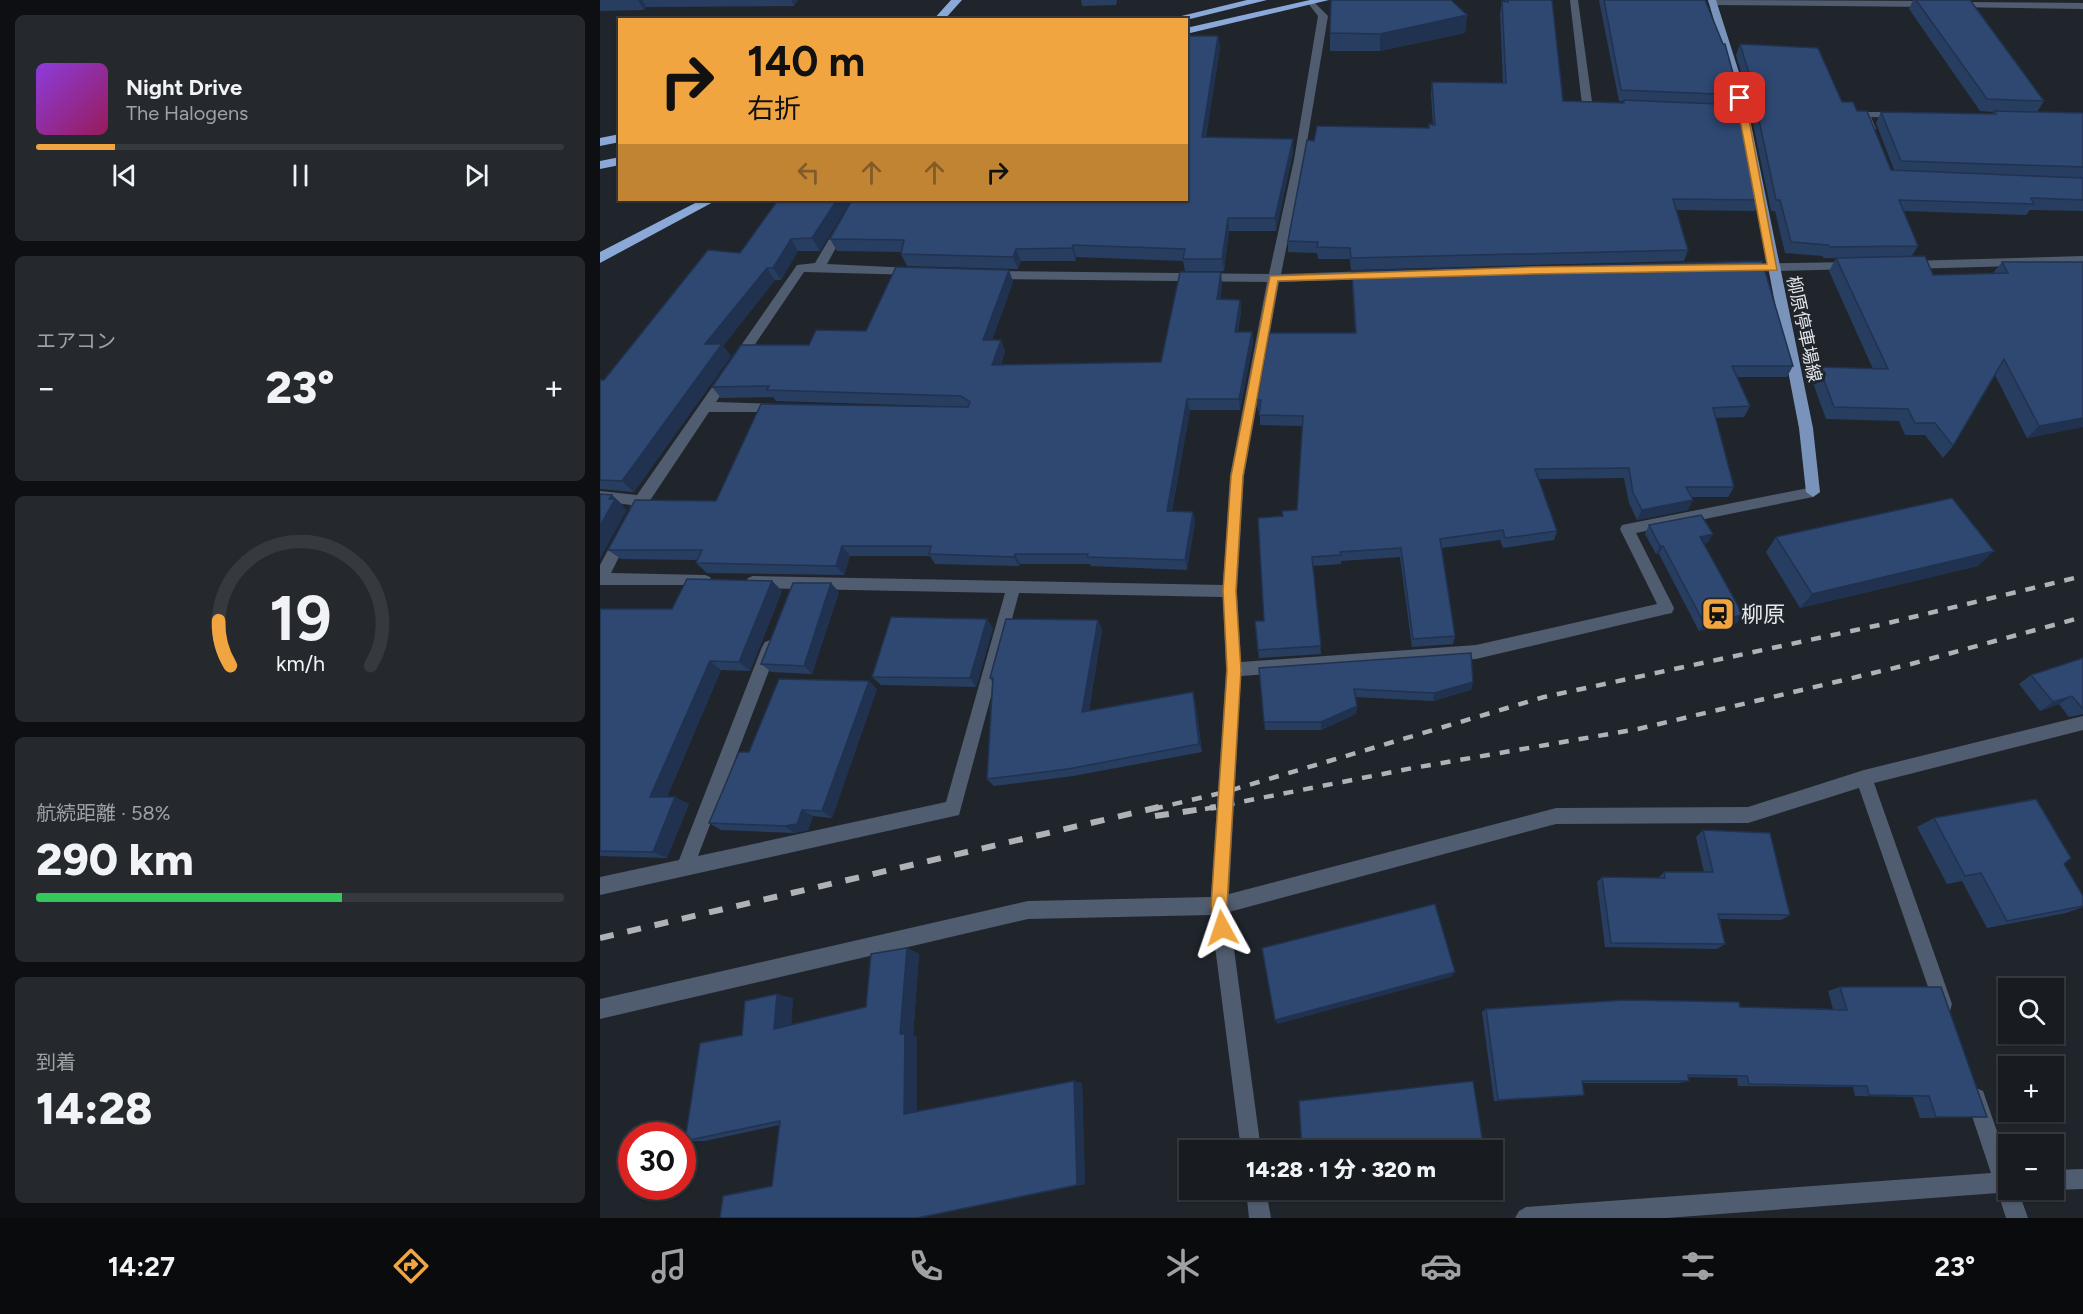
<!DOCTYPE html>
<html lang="ja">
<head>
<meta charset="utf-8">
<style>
  body { margin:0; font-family:Figtree,"Noto Sans JP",sans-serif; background:#25292e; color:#f1f3f6; height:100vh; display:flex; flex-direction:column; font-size:22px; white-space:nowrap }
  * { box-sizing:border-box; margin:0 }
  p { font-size:20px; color:#9fa1a5 }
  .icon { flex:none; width:33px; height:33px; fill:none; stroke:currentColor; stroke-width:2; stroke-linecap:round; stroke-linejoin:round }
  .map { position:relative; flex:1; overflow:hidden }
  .drawer { display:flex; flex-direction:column; gap:15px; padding:15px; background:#0d0f12; width:600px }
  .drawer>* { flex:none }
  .top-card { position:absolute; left:18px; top:18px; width:570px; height:183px; border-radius:0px; box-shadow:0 2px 4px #0004,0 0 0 2px #363a3f; background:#f1a540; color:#111; overflow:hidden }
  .buttons { position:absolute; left:1398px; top:978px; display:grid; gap:12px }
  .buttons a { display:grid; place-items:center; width:66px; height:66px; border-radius:0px; background:#181c21; box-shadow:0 2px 4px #0004,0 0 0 2px #363a3f; font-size:30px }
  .speed { position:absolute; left:18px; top:1122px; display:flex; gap:12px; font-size:30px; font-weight:700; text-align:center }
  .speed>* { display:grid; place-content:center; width:78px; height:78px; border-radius:50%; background:#181c21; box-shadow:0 2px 4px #0004,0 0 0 2px #363a3f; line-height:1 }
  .speed .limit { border:9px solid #d22; background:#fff; color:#111 }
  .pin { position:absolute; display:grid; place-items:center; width:51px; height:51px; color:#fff; margin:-26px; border-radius:12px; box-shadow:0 3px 9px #0006 }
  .me { position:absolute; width:66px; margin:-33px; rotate:355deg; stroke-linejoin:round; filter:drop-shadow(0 0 4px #0008) }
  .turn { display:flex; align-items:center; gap:21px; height:126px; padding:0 30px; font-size:27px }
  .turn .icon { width:78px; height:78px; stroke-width:2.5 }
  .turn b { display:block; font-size:42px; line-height:51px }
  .lanes { display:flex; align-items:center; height:57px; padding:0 30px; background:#0003; justify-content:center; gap:30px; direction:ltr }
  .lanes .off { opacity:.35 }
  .big { font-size:45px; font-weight:800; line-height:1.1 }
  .drawer .tile { flex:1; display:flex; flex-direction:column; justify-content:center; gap:9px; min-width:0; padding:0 21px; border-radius:9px; background:#25292e }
  .drawer .dial { align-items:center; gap:0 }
  .dial svg { height:156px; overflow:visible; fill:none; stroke:#363a3f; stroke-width:7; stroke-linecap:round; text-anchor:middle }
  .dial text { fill:#f1f3f6; stroke:none }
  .song { display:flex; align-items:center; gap:18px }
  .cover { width:72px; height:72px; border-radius:9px; background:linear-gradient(135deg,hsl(270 70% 55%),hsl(330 70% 35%)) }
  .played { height:6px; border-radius:3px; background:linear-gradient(90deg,#f1a540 15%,#363a3f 15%) }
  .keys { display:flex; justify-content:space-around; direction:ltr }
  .heat { display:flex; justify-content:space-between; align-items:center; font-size:33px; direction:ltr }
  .charge { height:9px; border-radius:4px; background:linear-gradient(90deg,#34c759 58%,#363a3f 0) }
  .trip { position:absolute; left:579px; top:1140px; width:324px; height:60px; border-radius:0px; background:#181c21; box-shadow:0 2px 4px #0004,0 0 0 2px #363a3f; font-weight:800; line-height:60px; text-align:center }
  .tabs { display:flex; height:96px; justify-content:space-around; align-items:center; background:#0a0b0d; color:#9fa1a5 }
  .tabs .icon { width:42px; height:42px }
  .tabs .on { color:#f1a540 }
  .tabs b { font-size:27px; color:#f1f3f6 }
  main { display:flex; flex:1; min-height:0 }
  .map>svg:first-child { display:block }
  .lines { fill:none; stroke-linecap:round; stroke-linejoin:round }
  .minor { fill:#505c6f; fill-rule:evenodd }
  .major { fill:#7a93ba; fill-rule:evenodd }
  .highway { fill:#8ba9d8; fill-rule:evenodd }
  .rail-far1 { stroke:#afb3b8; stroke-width:4.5; stroke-dasharray:10 10; stroke-linecap:butt }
  .rail { stroke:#afb3b8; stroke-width:6; stroke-dasharray:14 14; stroke-linecap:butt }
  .wall { fill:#283e61 }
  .shaded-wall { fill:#20324f }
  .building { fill:#2e4871; stroke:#20324f; stroke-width:1.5 }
  .route { fill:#f1a540; stroke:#9d6b2a; stroke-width:1.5 }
  .labels { text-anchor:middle; stroke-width:6; stroke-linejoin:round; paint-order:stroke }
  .far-street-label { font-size:18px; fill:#e2e5ea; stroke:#20252c }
  .poi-label { font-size:22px; fill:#e2e5ea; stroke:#20252c; text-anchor:start }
</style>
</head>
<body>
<main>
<section class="drawer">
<div class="tile">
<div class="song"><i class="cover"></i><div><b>Night Drive</b><p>The Halogens</p></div></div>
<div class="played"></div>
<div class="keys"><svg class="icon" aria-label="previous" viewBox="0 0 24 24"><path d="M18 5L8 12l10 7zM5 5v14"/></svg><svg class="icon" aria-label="pause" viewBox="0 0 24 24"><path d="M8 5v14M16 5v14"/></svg><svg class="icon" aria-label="next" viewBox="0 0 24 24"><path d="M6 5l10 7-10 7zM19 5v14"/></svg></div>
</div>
<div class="tile"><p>エアコン</p>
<div class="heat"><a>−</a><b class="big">23°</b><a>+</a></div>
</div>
<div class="tile dial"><svg viewBox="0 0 100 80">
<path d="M14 69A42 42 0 1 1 86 69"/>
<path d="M14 69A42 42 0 0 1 8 46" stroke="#f1a540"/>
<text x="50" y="56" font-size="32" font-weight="700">19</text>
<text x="50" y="72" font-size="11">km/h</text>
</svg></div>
<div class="tile"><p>航続距離 · 58%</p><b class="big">290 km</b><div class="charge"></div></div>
<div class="tile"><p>到着</p><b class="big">14:28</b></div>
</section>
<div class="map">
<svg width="1483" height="1218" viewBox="0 0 1483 1218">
  <rect width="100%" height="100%" fill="#20252c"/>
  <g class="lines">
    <path class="minor" d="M712,0L728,16L704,160L681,274L771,271L777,275L771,279L679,282L644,476L637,591L641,662L876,645L1057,604L1020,529L1022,525L1213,487L1220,492L1213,497L1036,533L1074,608L1072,613L1067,614L876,659L641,676L629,894L956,808L1148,807L1264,770L1483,716V730L1274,783L1352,1004L1350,1011L1343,1013L1336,1011L1334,1004L1259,788L1148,823L956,824L629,912L661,1150H641L611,915L428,919L0,1019V999L428,901L611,897L626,670L623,597L419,593L359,815L0,895V877L79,860L162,647L165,642L170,640L175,642L178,647L98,856L346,802L405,593L153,588L148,586L146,582L148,578L153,576L623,585L630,476L667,282L390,279L384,275L390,271L669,274L694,160L718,16L708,3Z
      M970,0H978L992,102L1009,104V108H987L982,105Z
      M1109,0L1330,1L1334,4L1330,7L1112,5L1108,2Z
      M1354,2L1483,3V9L1351,7L1350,5Z
      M1261,112H1300L1305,115L1300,118L1271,117L1276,129L1271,132L1266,129L1260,114Z
      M252,200H262L227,264L312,268L316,269V275L204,272L116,402L178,404L184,409L183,412H109L41,514H31L29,510L31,505L0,501V491L37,495L197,265L215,263Z
      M1483,256V264L1308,269L1302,265L1308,261Z
      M1251,262L1257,266L1255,269L1143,272L1137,268L1143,264Z
      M22,531L29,537L11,573L105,575L110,577L112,581L110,585H0V565L17,533Z
      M1376,1088L1383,1091L1408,1163V1190H1418L1428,1218H1406L1398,1193L1067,1218H915L919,1211L926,1207L1391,1173L1366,1098L1369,1091Z
      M1483,1169V1189L1454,1190H1452L1454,1170Z
      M646,1190H666L671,1218H649Z"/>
    <path class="major" d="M1108,0H1116L1143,85L1213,428L1220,492L1213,497L1206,492L1199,428L1133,85Z"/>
    <path class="highway" d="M351,0H362L344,20H333Z
      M647,0H667L586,20H565Z
      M710,0H729L586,34V28Z
      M20,134V142L0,146V138Z
      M20,157V165L0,169V161Z
      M101,200H117L0,263V252Z"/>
    <path class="rail-far1" d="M553,809L625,792L944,697L1284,624L1483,576
      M605,809L813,768L1038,729L1311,664L1483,617"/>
    <path class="rail" d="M555,816L616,807
      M0,938L559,807"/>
  </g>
  <path class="wall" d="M0,0H198L194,6L46,7L44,10L0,11Z
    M481,0H517L516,5L482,6Z
    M905,0H952L963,101L1023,103V101H1019L999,0H1105L1139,95L1135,104L1160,200L1155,211L1077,210L1088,250L1084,261L751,270L750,259H718L717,253L688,252V241L714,141L829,128L833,125L831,94L832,82L903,83L900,13L902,1L905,2Z
    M1313,0H1370L1444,101L1437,112L1483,113V211L1430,210L1426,215L1304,211L1318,246L1311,257L1333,275L1393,273L1402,262H1483V427L1427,438L1395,375L1353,446L1343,458L1325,435H1305L1299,421L1226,419L1212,380L1219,367L1273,369L1229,271L1236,258H1224L1222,256L1185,253L1175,211H1171L1145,85L1136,55L1140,44L1257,111L1291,170H1294L1276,123L1281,112L1392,114L1394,112L1380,111L1309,9Z
    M867,15L865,33L780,51H730V33Z
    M618,36L620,48L606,137L693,152L676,231H629L624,271H585L583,261L476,257V261H421L418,269L307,266L301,254L302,252L237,251L230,239L586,200Z
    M251,200L220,251H198L181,280H175L123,346L131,356L34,492L0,489V380H4L140,253Z
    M409,270L413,282L392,340H401L405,351L401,365L561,362L622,284L620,299L640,300L641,312L638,332H652L653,343L640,410H590L572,511L593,512L595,522L587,570L491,566L490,564H420L419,566L335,564L330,556H250L244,575L107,573L96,563L98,560L21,559L8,550L116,501L368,407L176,401L173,397L121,398L112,387L209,345L266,331Z
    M752,271L1193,366L1187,377H1137L1150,406L1144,417L1115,418L1134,487L1128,497H1092L1088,510L1037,520L1029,503L1024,478L939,479L957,531L954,540L903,548L900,540L842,548L855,636L853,644L812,647L800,557L741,561V564L713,566L721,654L659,658L658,650L683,516L697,510L702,426L660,425V411H658L657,400L755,333L752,282Z
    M1049,525L1108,543H1104L1137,623L1099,631L1059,554H1056L1045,534Z
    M1176,537L1378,566L1200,608L1166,552Z
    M172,581L182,591L150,671L121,670L67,797L89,804L67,858L0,856V609H72Z
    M239,592L212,674L171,672L161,664Z
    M498,620L502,630L489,711L595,701L602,752L473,776L394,786L387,779L392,682L390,678Z
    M393,628L376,687L281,685L272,677Z
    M1483,658V714L1469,717L1459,704L1440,711L1419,684L1431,675Z
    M659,668L873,682L871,690L833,701L755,697L757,706L756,714L721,730H665Z
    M277,689L232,818L213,816L208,830L195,833L121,830L109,823L149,752Z
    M1334,818L1464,864L1483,896V907L1466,913L1387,928L1362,881L1347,884L1317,827Z
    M1103,830L1190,915L1181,920L1120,919L1125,944L1117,949L1005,947L997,882L1002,877L1058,878L1064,872H1104L1096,837Z
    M307,948L319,954L313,1036L317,1037V1111L482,1083L485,1184L319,1218L172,1186L179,1125L105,1141H85L142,1035L193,998L191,1025L266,1007Z
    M1240,987L1387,1117L1320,1118L1313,1097L1255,1096L1253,1087L1138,1086L1137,1078L1088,1077L1089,1081L1080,1083H982L984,1095L978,1096L894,1101L882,1012L886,1009L1140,1007L1233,1009L1228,991Z"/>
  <path class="shaded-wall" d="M38,0H42L46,7L44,10Z
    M191,0H198L194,6Z
    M867,15L865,33L780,51V34Z
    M618,36L620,48L604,149L602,137Z
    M693,139V152L676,231L675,218Z
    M237,200H251L220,251L212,238Z
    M628,218L629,231L624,271L622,259Z
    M191,239L198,251L181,280L173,268Z
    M473,245L476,257V261L472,248Z
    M416,249L421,261L418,269L413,257Z
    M167,268L175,280L123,346L131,356L34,492L22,481L105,344Z
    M409,270L413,282L388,351L383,340Z
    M621,272L622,284L619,311L617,299Z
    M640,300L641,312L636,343L635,332Z
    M652,332L653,343L640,410L639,399Z
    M401,340L405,351L397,376L392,365Z
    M587,399L590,410L570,521L567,511Z
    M1483,418V427L1427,438L1439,426Z
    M12,495L24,506L23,507L27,510L0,559V526L9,499Z
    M1093,500L1088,510L1037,520L1042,510Z
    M593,512L595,522L587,570L585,560Z
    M1113,534L1108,543L1096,545L1100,537Z
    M242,546L250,556L244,575L236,566Z
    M1060,546H1063L1059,554H1056Z
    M1394,551L1378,566L1200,608L1212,594Z
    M415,554L420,564L419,566L414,557Z
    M172,581L182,591L150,671L139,662Z
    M231,583L239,592L212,674L204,666Z
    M1143,615L1137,623L1099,631L1104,623Z
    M387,619L393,628L376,687L370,678Z
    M498,620L502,630L487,720L482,712Z
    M110,661L121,670L64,804L50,797Z
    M269,681L277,689L232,818L222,811Z
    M873,682L871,690L833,701L834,693Z
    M593,692L595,701L602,752L599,744Z
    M1472,696L1459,704L1440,711L1453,702Z
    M757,706L756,714L721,730V722Z
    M75,797L89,804L67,858L53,852Z
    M202,810L213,816L208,830L195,833L184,826Z
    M307,948L319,954L313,1036L317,1037V1115L304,1114L300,1034Z
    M855,972L851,977L678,1024L675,1020Z
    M177,994L193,998L191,1032L174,1029Z
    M474,1081L482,1083L485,1184L477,1185Z"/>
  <path class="building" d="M731,0H851L867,15L780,34L730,33Z
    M908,0H952L963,101L1024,103V100L1141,105L1160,200L1073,199L1088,250L751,258L750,248L717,247L718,242L688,241L707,140L714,141L717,126L829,128V124L835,125L832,82L906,83L902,1L908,2Z
    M1004,0H1105L1123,44H1125L1139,95L1021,90Z
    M1316,0H1370L1444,101L1387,99Z
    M586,36H618L602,137L693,139L675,218H628L622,259H583L585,249L473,245L472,248L416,249L413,257L301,254L304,240L230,239L252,200H586Z
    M1140,44L1218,48L1242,102H1253L1257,111H1267L1291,170L1483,178V200L1431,198L1434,204L1299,200L1318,246L1230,247L1228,245L1191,242L1180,200H1176L1149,73Z
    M1394,111L1483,113V167L1301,161L1281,112L1396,114Z
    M178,200H237L212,238L191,239L173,268H167L105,344H122L22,481L0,480V380H4L108,250L140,253Z
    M1325,256L1333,275L1408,273L1402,262H1483V418L1439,426L1404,359L1353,446L1335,423H1315L1308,409L1234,407L1219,367L1288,369L1236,258Z
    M1162,261L1193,366H1132L1150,406L1113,408L1134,487H1086L1093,500L1042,510L1033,493L1029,468L935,469L957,531L905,538L903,530L840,539L855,636L813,639L801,548L740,552L741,555L712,557L721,646L658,650L655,621H664L658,518L683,516L682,511L697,510L703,416L659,415L661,400H657L669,333H756L752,271Z
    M296,267L409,270L383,340H401L392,365L561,362L580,272H621L617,299L640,300L635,332H652L639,399H587L567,511L593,512L585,560L487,557L488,554H415L414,557L329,554L331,546H242L236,566L96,563L102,550H8L35,500L116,501L161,404L368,407L370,402L361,396L167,390L169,386L112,387L141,345H209L216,330L266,331Z
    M0,494L12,495L9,499H15L0,526Z
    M1352,498L1394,551L1212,594L1176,537Z
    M1101,515L1113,534L1100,537L1143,615L1104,623L1063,546H1060L1049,525Z
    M87,579L172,581L139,662L110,661L50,797H75L53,852L0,851V609H72Z
    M193,583H231L204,666L161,664Z
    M291,617L387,619L370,678L272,677Z
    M406,619L498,620L482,712L593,692L599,744L468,769L387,779L393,678H390Z
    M871,653L873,682L834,693L754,689L757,706L721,722H664L659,668Z
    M1483,658V709L1472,696L1453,702L1431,675Z
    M179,679L269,681L222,811L202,810L197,824L184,826L109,823L139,752H149Z
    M1436,799L1471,858L1464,864L1483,896V906L1407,921L1381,873L1365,876L1334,818Z
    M1103,830L1170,833L1190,915L1118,914L1125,944L1011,943L1002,877L1065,878L1064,872H1113Z
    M835,904L855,972L675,1020L662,948Z
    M307,948L300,1034H305L304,1114L474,1081L477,1185L317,1218H120L123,1196L172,1186L180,1121L85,1141L100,1043L142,1035L145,1001L177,994L174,1029L266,1007L271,954Z
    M1240,987H1341L1387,1117H1336L1329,1096L1269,1095L1267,1086L1149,1084L1147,1076L1088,1075L1089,1081H982L984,1095L898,1100L886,1009L1025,1000L1139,1002L1140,1007L1247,1010Z
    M873,1081L884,1150H702L699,1101Z"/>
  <path class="route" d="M1140,95L1145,98L1177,270L931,274L678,281L643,476L636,591L641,670L627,906L630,928L628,934L622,936L616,934L611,906L627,670L623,591L631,476L670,276L931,267L1167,264L1136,98Z"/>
  <defs>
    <g id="station-square" transform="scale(1.725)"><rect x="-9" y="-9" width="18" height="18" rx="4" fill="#f1a540" stroke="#20252c"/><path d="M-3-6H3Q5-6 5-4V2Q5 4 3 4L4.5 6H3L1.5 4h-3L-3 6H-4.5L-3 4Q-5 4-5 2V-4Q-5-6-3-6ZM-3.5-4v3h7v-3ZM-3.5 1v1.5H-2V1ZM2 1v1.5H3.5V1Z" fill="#111"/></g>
  </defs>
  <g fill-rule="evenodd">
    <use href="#station-square" x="1118" y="614"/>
  </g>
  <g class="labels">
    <g class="far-street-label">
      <text transform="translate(1204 329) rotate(78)" y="6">柳原停車場線</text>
    </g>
    <g class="poi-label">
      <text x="1141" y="622">柳原</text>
    </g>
  </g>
</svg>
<div class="buttons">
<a><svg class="icon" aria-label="search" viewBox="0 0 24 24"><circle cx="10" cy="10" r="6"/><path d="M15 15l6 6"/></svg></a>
<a>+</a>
<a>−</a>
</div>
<div class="speed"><div class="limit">30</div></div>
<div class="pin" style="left:1140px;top:98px;background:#d93025"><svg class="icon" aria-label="arrive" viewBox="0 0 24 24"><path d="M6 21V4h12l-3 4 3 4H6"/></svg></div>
<svg class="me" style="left:622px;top:928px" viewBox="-20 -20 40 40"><path d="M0-17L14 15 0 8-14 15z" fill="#f1a540" stroke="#fff" stroke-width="4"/></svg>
<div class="trip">14:28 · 1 分 · 320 m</div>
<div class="top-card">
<div class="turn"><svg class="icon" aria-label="right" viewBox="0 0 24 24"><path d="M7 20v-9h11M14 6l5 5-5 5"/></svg><div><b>140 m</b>右折</div></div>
<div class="lanes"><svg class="icon off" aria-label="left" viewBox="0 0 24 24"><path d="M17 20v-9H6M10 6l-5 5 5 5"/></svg><svg class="icon off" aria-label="ahead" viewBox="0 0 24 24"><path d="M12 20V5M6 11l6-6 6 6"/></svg><svg class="icon off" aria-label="ahead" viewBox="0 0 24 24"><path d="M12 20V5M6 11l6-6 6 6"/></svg><svg class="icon" aria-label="right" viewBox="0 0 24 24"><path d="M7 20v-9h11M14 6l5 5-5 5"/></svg></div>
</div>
</div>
</main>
<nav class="tabs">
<b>14:27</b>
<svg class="icon on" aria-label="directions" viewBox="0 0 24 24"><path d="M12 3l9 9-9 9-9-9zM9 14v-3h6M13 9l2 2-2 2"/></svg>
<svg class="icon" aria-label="music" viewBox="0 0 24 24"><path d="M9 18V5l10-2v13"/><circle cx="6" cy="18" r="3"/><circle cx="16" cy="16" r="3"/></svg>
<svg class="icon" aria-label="phone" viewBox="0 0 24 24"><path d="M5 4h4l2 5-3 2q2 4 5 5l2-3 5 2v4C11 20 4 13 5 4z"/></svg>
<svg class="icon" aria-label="climate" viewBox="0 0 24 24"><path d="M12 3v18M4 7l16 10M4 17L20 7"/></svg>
<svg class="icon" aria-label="car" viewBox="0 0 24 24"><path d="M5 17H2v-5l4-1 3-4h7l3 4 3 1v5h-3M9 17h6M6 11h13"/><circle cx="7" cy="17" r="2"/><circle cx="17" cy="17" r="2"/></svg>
<svg class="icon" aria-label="filters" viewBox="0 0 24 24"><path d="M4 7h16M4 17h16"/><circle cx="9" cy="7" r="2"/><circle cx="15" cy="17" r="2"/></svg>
<b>23°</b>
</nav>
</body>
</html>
